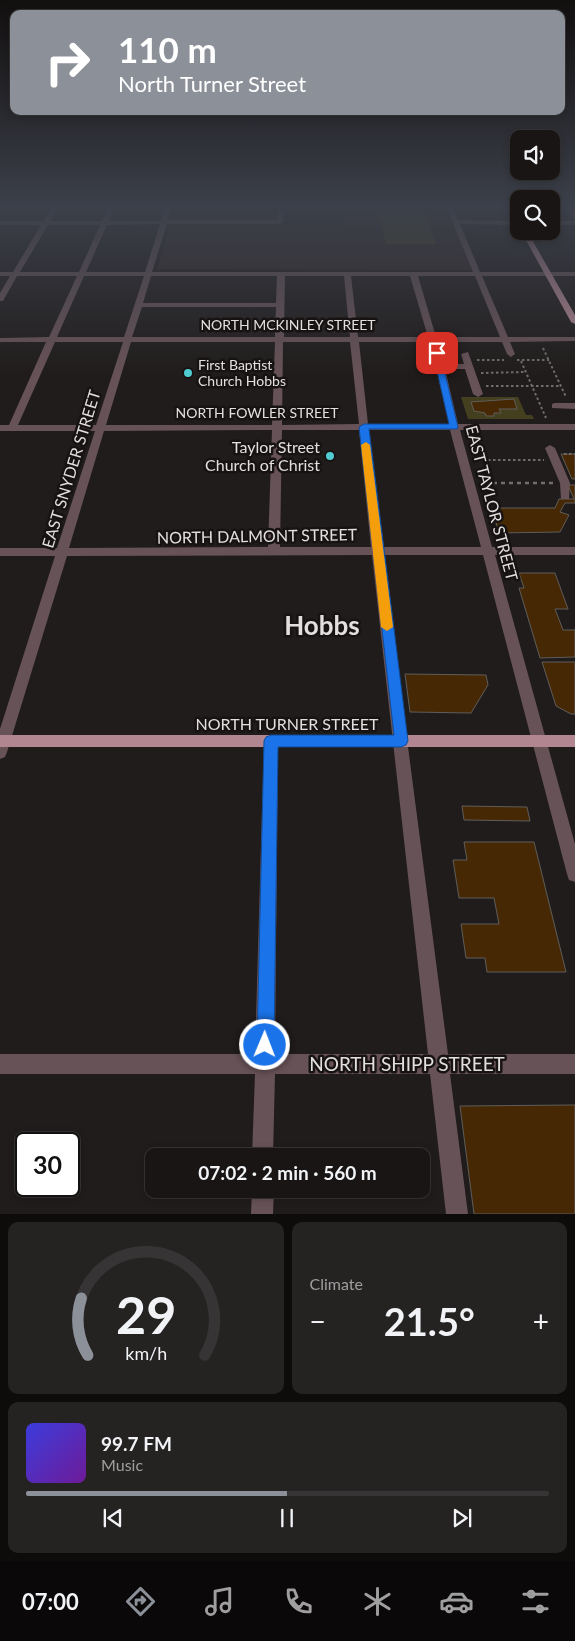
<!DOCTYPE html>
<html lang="en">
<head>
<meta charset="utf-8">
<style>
  body { margin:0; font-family:Lato,sans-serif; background:#252222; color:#f1f3f6; height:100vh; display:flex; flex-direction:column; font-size:19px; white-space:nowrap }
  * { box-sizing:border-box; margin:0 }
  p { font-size:16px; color:#9f9fa0 }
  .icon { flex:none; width:28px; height:28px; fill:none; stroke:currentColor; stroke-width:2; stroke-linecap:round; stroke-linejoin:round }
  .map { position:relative; height:1214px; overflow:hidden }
  .side { display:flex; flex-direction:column; gap:8px; padding:8px; background:#0d0c0b; flex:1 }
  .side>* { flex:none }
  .hud { position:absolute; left:10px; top:10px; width:555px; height:105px; border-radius:10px; box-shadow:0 2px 8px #0003,0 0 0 1px #363434; background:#8c9099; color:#fff; overflow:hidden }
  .tools { position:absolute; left:510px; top:130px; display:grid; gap:10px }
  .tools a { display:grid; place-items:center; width:50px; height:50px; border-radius:10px; background:#181514; box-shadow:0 2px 8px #0003,0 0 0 1px #363434; font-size:25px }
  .speed { position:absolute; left:15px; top:1132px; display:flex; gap:10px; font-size:25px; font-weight:700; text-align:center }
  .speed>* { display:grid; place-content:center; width:65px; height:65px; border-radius:50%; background:#181514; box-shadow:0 2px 8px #0003,0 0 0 1px #363434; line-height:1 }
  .speed .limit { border:2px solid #111; border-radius:8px; background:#fff; color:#111 }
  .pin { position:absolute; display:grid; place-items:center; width:42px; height:42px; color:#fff; margin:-21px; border-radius:10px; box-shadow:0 2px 8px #0006 }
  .me { position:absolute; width:55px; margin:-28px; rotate:1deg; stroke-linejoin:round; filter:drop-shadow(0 0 4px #0008) }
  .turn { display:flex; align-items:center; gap:18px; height:105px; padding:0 25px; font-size:22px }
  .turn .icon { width:65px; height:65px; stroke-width:2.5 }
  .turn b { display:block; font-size:35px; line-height:42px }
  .big { font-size:38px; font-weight:700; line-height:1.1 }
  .side .widget { flex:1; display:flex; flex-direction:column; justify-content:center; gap:8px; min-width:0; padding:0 18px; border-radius:10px; background:#252222 }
  .side .dial { align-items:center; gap:0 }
  .dial svg { height:130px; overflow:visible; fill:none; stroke:#363434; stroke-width:7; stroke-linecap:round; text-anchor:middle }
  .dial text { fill:#f1f3f6; stroke:none }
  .song { display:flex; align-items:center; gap:15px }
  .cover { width:60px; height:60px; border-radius:8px; background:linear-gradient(135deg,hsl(240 70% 55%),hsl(280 70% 35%)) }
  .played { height:5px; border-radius:2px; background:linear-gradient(90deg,#8c9099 50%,#363434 50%) }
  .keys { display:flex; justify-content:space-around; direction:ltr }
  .heat { display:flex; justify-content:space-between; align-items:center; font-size:28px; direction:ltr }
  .side .tiles { flex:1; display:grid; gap:8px; grid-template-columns:1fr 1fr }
  .widget:last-child { grid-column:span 2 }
  .trip { position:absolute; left:145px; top:1148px; width:285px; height:50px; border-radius:10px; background:#181514; box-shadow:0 2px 8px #0003,0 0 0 1px #363434; font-weight:700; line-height:50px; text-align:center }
  .menu { display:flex; height:80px; justify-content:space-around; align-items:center; background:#0a0808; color:#9f9fa0 }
  .menu .icon { width:35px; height:35px }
  .menu .current { color:#8c9099 }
  .menu b { font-size:22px; color:#f1f3f6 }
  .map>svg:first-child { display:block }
  .built { fill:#302624 }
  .green { fill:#443f1e }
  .building { fill:#462904; stroke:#5f5d5a }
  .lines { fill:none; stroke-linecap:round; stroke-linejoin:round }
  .path-far1 { stroke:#706c6b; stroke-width:2; stroke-dasharray:2.5 2.5; stroke-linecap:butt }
  .path { stroke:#706c6b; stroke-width:2.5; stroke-dasharray:4 4; stroke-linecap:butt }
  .minor { fill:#675257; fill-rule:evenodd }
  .major { fill:#b18691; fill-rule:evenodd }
  .route { fill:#1a73e8; stroke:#114b97 }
  .slow { fill:#f59e0b }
  .poi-dot { fill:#51ccd1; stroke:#171312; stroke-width:2 }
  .labels { text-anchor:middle; stroke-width:5; stroke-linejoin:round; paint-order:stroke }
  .far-street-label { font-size:14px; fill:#e2dfde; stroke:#171312 }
  .far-poi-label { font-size:14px; fill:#e2dfde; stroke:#171312; text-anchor:start }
  .poi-label { font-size:16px; fill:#e2dfde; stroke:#171312; text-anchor:end }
  .street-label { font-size:16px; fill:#e2dfde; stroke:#171312 }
  .near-street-label { font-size:19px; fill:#e2dfde; stroke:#171312 }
  .town-label { font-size:26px; font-weight:bold; fill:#e2dfde; stroke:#171312 }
</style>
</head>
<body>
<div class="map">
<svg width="575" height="1214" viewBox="0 0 575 1214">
  <rect width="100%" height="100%" fill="#201c1b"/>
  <path class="built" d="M341,206H447L472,270L157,269L170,226H344Z"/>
  <path class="green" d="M377,206H423L436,244H386Z
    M461,397H518L526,415H532L534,419H468Z"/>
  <path class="building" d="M6,206H47L45,209H4Z
    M514,399L517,409H499L501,413H494V416H486L485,413L474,411L471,402Z
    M561,454H575V479H572Z
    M568,485H575V503H565L560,512L569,515L560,532L499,533L494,516H501L499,508H555L559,499H574Z
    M519,573H555L568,609H555L563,630H575V657L540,658L519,588H524Z
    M542,662H575V714H571L556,706Z
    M405,674L486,675L488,685L471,713L410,712Z
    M462,806L527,807L530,821L464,820Z
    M464,842H534L566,972H487L485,958H466L461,924H499L494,898H459L453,860H467Z
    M575,1105V1214H474L460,1106Z"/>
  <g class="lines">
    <path class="path-far1" d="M543,348L566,397
      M477,360H504
      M517,360H549
      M521,361L546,418
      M481,373L525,372
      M486,386H561
      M564,454H575
      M478,460H544"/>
    <path class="path" d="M485,483H553"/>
    <path class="minor" d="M0,206H5L0,210Z
      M53,206H59L50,221H102L109,206H115L109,221H161L166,206H172L168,220H277L278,206H284L283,222L280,224H167L152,272H473L446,206H452L458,220L519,221V225L460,224L480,272H575V276H482L508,337H575V341L510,342L515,354L511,357L507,354L502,342H438L443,364H464L461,354L468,352L483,394L478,397L473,394L465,369H445L458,424H575V430H460L492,547H575V555H495L575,844V882L569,880L567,874L483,555H383L448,1054H575V1074H450L468,1214H446L430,1074H275L273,1156H252L255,1074H0V1054H255L264,741L266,736L271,735L276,736L278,741L275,1054H428L372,555L67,556L7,752L5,757L0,759V729L55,556H0V548H57L95,431H0V425H9L46,342H0V338L49,337L77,276H17L3,301H0V293L10,276H0V272H13L41,225H0V221H44ZM160,224L145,272H86L107,225ZM48,225H100L79,272H20ZM84,276H144L124,337H57ZM151,276H277L276,303H143ZM285,276H344L350,337H284ZM351,276H410L428,337H358ZM418,276H475L500,337H436ZM142,307H276L275,337H132ZM55,342H123L96,425H18ZM131,342H275L272,425H106ZM283,342H350L359,424L282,425ZM359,342H430L449,424H368ZM272,430L268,547L69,548L104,431ZM282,430H359L371,547H280ZM369,430H450L481,547H382Z
      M565,206H571L575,212V219Z
      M551,221H575V225H551Z
      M555,403H575V409L552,408V404Z
      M550,445L555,448L570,483L569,499H561L560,483L545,448Z
      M252,1189H274L273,1214H251Z"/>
    <path class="major" d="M507,206H513L519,216V224Z
      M521,231H527L575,315V324L571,322Z
      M0,735H575V747H0Z"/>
  </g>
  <linearGradient id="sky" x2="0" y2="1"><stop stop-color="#120f0f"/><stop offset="0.55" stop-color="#3c404a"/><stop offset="1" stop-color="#3c404a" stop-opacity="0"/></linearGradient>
  <rect width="575" height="376" fill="url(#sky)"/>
  <path class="route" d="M437,350L440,353L458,427L457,429H369L408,741L406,745L401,747H278L274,1045L272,1051L265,1054L259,1051L257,1045L264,741L266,737L271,735H394L359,427L364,424H449L433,353Z"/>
  <path class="slow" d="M366,442L370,445L393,627L387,631L381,627L361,445Z"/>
  <g class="poi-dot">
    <circle cx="188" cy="373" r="5"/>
    <circle cx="330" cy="456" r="5"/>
  </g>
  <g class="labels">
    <g class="far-street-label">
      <text x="288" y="330">NORTH MCKINLEY STREET</text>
      <text x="257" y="418">NORTH FOWLER STREET</text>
    </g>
    <g class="far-poi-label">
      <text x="198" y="370">First Baptist<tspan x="198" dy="16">Church Hobbs</tspan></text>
    </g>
    <g class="poi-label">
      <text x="320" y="453">Taylor Street<tspan x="320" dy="18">Church of Christ</tspan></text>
    </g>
    <g class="street-label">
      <text transform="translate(71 469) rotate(-73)" y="6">EAST SNYDER STREET</text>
      <text transform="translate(492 503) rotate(75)" y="6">EAST TAYLOR STREET</text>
      <text transform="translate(257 536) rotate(-1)" y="6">NORTH DALMONT STREET</text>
      <text x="287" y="730">NORTH TURNER STREET</text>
    </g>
    <g class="near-street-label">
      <text x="407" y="1071">NORTH SHIPP STREET</text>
    </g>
    <g class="town-label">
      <text x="322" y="635">Hobbs</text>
    </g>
  </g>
</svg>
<div class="tools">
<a><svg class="icon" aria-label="sound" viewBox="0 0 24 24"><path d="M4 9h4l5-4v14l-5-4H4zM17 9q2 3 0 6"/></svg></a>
<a><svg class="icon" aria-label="search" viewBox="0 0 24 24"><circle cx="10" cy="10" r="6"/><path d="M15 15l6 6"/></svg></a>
</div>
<div class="speed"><div class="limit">30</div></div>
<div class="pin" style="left:437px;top:353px;background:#d93025"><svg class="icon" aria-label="arrive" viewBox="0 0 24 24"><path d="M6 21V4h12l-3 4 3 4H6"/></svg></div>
<svg class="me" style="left:265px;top:1045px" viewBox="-20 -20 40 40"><circle r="17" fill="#1a73e8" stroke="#fff" stroke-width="3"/><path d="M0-11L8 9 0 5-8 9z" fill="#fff"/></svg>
<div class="trip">07:02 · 2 min · 560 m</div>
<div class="hud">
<div class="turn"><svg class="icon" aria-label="right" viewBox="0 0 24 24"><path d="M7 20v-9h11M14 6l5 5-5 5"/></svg><div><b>110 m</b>North Turner Street</div></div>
</div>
</div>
<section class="side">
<div class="tiles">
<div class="widget dial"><svg viewBox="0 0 100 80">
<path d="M14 69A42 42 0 1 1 86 69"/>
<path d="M14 69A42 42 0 0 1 10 34" stroke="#8c9099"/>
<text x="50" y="56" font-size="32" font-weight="700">29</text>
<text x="50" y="72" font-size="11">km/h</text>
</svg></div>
<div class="widget"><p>Climate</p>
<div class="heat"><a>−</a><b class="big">21.5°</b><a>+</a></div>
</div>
<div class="widget">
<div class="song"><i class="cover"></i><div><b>99.7 FM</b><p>Music</p></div></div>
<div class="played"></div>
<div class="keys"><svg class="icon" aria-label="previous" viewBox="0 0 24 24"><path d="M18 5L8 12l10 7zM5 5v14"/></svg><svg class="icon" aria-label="pause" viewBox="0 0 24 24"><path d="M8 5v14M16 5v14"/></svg><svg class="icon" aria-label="next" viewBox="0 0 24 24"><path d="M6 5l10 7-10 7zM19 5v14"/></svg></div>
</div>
</div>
</section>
<nav class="menu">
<b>07:00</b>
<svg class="icon current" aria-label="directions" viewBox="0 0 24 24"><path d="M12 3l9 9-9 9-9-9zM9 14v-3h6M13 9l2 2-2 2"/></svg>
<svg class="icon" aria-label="music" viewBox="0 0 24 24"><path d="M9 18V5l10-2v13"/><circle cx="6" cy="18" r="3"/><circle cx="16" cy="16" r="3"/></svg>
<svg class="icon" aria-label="phone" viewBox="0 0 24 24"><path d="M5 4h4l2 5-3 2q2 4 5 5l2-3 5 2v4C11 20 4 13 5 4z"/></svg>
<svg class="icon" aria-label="climate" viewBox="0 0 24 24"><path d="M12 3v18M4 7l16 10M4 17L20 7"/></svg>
<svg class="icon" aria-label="car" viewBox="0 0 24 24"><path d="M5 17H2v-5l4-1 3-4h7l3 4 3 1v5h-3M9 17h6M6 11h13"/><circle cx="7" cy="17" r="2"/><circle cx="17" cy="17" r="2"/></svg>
<svg class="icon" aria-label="filters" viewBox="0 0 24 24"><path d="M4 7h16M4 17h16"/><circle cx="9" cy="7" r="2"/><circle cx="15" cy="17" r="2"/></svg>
</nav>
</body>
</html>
